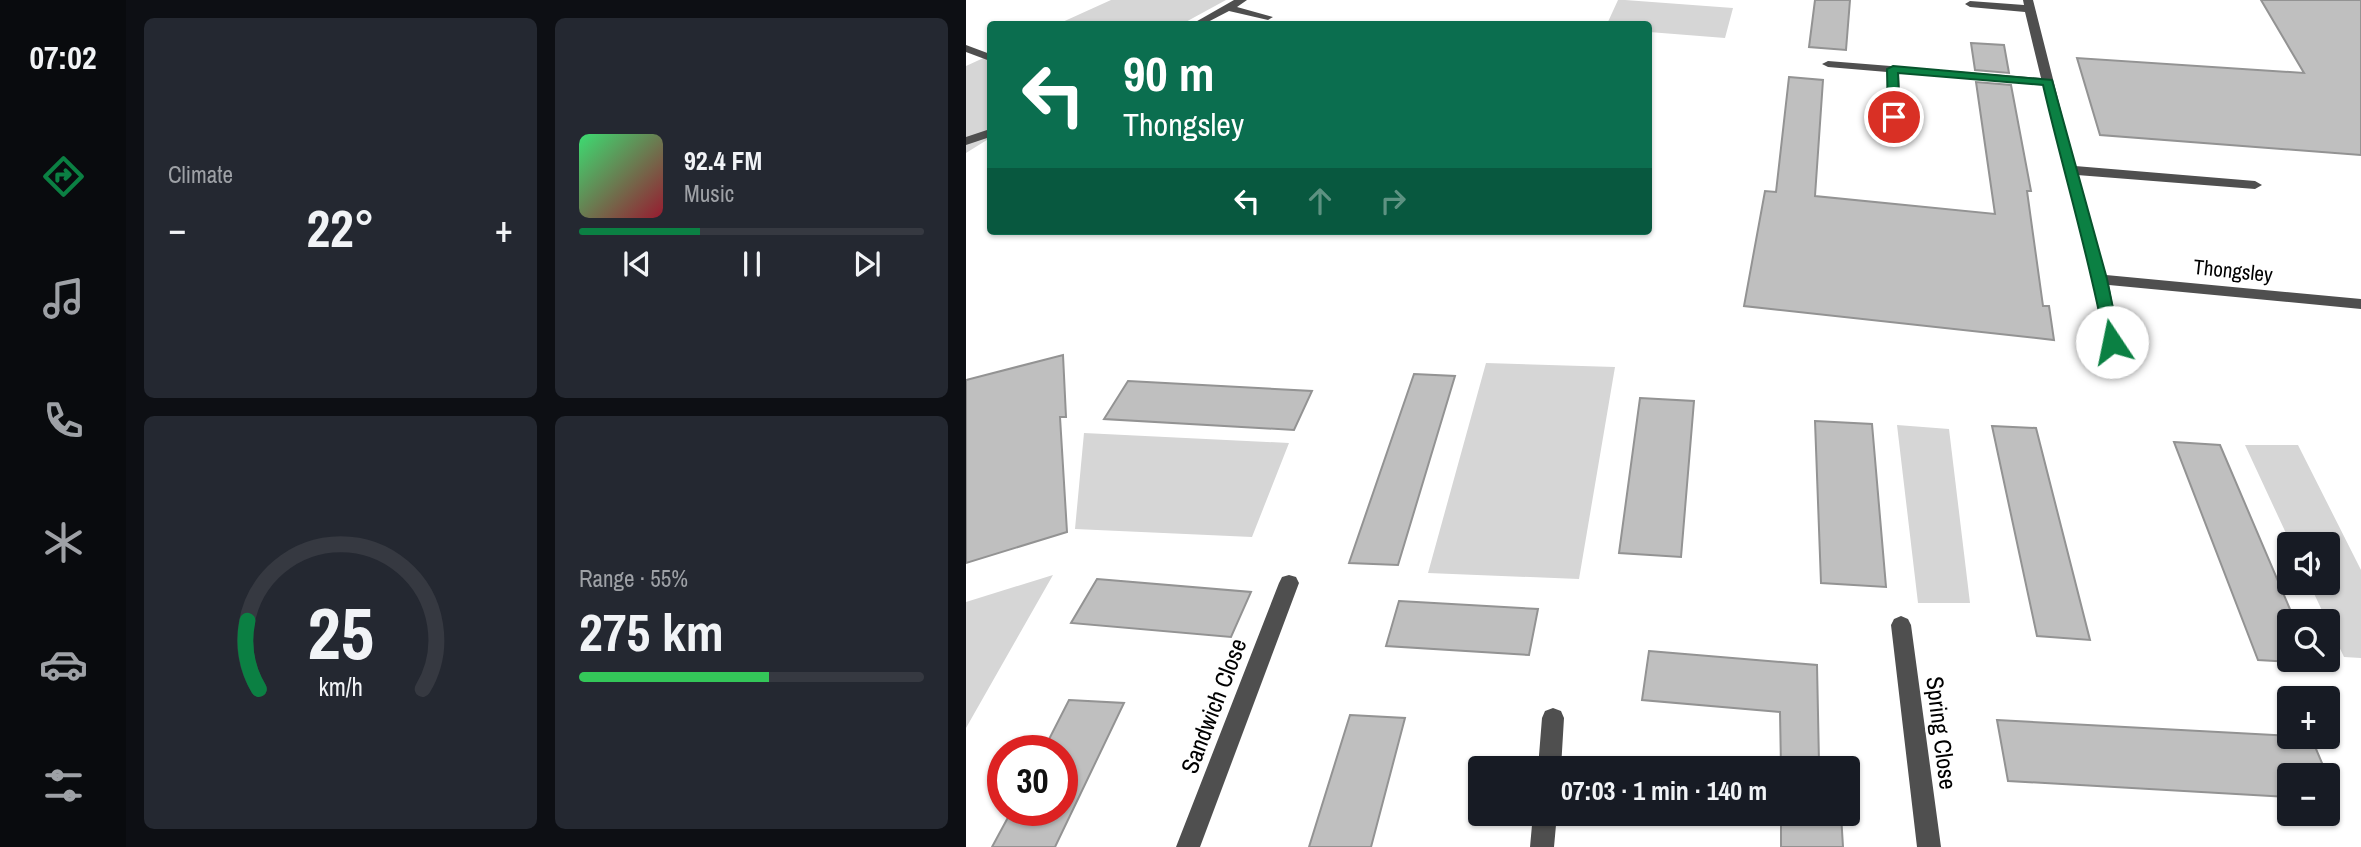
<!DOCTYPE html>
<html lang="en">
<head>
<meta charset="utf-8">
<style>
  body { margin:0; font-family:"Archivo Narrow",sans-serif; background:#242831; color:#f1f3f6; height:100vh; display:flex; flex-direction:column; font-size:26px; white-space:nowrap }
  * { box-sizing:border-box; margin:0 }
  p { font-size:23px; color:#9ea1a6 }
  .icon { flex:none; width:38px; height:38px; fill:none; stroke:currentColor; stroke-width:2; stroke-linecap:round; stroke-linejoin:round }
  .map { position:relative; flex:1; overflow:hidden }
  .details { display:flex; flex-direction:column; gap:18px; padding:18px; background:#0d0f14; width:840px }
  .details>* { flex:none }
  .top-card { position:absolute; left:21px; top:21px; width:665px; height:214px; border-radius:7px; box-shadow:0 2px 5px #0004; background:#0b6e4f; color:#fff; overflow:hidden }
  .fabs { position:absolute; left:1311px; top:532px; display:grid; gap:14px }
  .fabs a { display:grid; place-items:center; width:63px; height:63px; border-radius:7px; background:#171b24; box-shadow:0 2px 5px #0004; font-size:35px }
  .speed { position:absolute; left:21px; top:735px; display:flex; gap:14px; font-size:35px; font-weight:700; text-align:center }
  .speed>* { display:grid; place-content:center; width:91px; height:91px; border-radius:50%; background:#171b24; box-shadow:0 2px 5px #0004; line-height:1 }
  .speed .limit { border:10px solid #d22; background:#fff; color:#111 }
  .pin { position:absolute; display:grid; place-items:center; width:60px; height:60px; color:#fff; margin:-30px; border:4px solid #fff; border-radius:50%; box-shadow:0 2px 7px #0007 }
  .me { position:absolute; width:77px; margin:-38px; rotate:349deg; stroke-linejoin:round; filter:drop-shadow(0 0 5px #0008) }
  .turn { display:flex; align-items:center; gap:24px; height:147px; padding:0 21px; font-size:32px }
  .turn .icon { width:91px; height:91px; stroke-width:2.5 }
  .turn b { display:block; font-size:49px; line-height:60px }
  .lanes { display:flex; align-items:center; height:66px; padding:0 21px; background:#0003; justify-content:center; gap:35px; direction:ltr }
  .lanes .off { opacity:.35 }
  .big { font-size:52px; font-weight:700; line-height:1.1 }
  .details .card { flex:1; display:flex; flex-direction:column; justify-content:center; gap:10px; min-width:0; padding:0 24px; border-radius:10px; background:#242831 }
  .details .dial { align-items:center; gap:0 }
  .dial svg { height:182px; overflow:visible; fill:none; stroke:#363941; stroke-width:7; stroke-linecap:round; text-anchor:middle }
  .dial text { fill:#f1f3f6; stroke:none }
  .song { display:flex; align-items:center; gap:21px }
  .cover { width:84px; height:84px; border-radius:10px; background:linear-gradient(135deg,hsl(140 70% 55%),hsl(350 70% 35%)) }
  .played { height:7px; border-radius:4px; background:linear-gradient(90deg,#0b8043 35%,#363941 35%) }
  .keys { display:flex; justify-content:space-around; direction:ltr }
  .heat { display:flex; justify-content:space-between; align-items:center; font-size:38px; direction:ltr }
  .charge { height:10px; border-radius:5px; background:linear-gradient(90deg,#34c759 55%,#363941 0) }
  .details .tiles { flex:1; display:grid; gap:18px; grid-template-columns:repeat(2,1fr) }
  .trip { position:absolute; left:502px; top:756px; width:392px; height:70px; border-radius:7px; background:#171b24; box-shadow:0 2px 5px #0004; font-weight:700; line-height:70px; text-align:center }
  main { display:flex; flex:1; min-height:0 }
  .tabs { display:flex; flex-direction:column; width:126px; justify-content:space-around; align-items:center; background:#090b0e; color:#9ea1a6 }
  .tabs .icon { width:49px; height:49px }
  .tabs .selected { color:#0b8043 }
  .tabs b { font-size:32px; color:#f1f3f6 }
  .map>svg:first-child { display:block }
  .green { fill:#d6d6d6 }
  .building { fill:#bfbfbf; stroke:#939393; stroke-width:2 }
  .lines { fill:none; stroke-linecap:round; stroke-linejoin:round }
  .minor { fill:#4f4f4f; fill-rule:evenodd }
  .route { fill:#0b8043; stroke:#07532c; stroke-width:2 }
  .labels { text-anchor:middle; stroke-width:5; stroke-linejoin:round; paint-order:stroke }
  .street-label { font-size:21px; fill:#000; stroke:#fff }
  .near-street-label { font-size:24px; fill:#000; stroke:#fff }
</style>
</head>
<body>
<main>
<nav class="tabs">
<b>07:02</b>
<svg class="icon selected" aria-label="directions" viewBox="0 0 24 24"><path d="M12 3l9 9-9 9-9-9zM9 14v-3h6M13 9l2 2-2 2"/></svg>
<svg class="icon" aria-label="music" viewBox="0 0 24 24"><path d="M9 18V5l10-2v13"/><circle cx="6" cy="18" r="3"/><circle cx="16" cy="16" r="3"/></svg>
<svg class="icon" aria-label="phone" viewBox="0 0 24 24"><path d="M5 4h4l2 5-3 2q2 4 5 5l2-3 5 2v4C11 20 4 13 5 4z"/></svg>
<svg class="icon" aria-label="climate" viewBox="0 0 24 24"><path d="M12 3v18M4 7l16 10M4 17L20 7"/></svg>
<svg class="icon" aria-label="car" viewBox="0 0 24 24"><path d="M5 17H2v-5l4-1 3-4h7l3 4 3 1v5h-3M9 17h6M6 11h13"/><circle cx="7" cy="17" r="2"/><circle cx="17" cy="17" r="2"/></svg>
<svg class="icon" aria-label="filters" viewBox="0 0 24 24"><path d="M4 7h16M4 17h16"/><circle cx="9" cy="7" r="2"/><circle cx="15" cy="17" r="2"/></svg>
</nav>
<section class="details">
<div class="tiles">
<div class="card"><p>Climate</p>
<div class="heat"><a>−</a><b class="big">22°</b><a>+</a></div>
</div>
<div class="card">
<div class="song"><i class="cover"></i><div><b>92.4 FM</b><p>Music</p></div></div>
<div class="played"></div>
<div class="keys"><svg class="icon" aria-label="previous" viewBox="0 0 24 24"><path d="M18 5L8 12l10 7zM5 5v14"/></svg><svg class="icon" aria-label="pause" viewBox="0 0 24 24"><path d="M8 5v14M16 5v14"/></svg><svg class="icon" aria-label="next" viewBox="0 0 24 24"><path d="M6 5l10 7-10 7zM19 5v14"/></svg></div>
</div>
<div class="card dial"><svg viewBox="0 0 100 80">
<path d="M14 69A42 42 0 1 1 86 69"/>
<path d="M14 69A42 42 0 0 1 9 39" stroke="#0b8043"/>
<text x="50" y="56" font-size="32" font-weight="700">25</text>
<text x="50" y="72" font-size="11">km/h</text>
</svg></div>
<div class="card"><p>Range · 55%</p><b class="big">275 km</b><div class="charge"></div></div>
</div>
</section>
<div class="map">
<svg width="1395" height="847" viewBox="0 0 1395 847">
  <rect width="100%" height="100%" fill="#fff"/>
  <path class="green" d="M145,0H260L216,24H92Z
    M652,0H659L767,8L759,38L683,32L682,24H641Z
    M24,55V138L0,153V66Z
    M520,363L649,367L613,579L462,573Z
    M931,425L983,429L1004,603H952Z
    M118,433L323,443L286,537L109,529Z
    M1279,445H1332L1395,570V658L1378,657L1343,583H1362V544H1325Z
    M87,575L0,728V602Z"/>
  <path class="building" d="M849,0H884L880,50L843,47Z
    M1295,0H1395V155L1134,135L1111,58L1338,73Z
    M1005,43L1038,45L1043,73L1009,70Z
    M823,77L857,80L849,196L1029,214L1010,82L1045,85L1065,191H1061L1077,306H1083L1088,340L778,306L799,191L810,192Z
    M97,355L100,417H94L101,532L0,563V380Z
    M448,374L489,376L432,565L383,563Z
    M162,381L346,391L328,430L138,419Z
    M674,398L728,401L715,557L653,553Z
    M849,421L906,424L920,587L855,583Z
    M1026,426L1070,428L1124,640L1071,636Z
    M1208,442L1254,445L1329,621H1323V660H1345L1346,663L1292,660Z
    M131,579L285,592L265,637L105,623Z
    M433,601L572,609L563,655L420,646Z
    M683,651L851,665L853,763L873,764V768H815L814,712L676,700Z
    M103,700L158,703L89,847H26L46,810H96V751H77Z
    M384,715L439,718L405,847H343Z
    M1031,720L1345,737L1361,775H1323V797L1042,781Z
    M815,814H875L877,847H815Z"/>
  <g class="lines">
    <path class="minor" d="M268,0H281L271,7L307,17L302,20L263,11L238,24H226Z
      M1057,0H1067L1109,166L1289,181L1296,185L1289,189L1111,175L1140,275L1395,299V309L1143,285L1154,342L1152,346H1140L1126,279L1077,85L933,73L935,141L929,145L923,141L921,72L862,67L856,64L862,61L1075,78L1059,12L1004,7L999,4L1004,1L1058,5Z
      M0,45L24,54V61L0,52Z
      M24,129V137L0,145V137Z
      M323,575L330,577L333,583L234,847H210L313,583L316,577Z
      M935,616L942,619L945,625L975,847H951L925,625L928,619Z
      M587,708L595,711L598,718L595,768H572L576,718L579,711Z
      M567,814H591L588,847H564Z"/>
  </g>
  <path class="route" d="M927,66L1086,80L1141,279L1154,342L1151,346L1146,347L1139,342C1123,255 1097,171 1077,85L932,73L934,117L928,120L922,117L921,69Z"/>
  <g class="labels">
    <g class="street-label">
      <text transform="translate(1267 271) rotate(6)" y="7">Thongsley</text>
    </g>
    <g class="near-street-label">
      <text transform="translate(248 706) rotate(-69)" y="8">Sandwich Close</text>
      <text transform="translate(975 733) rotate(83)" y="8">Spring Close</text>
    </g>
  </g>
</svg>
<div class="fabs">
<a><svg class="icon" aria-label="sound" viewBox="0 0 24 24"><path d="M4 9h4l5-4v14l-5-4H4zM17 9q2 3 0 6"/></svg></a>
<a><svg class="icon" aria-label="search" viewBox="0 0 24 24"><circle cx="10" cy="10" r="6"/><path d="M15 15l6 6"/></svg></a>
<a>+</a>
<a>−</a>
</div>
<div class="speed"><div class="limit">30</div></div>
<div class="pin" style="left:928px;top:117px;background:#d93025"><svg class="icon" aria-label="arrive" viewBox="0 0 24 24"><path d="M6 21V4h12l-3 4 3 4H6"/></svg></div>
<svg class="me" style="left:1146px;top:342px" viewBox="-20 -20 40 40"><circle r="19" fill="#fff"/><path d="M0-13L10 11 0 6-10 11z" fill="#0b8043"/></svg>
<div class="trip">07:03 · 1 min · 140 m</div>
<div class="top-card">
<div class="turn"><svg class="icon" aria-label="left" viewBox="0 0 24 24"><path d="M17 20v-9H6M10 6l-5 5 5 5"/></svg><div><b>90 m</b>Thongsley</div></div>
<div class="lanes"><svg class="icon" aria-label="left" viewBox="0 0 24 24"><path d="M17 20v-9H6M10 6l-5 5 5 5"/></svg><svg class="icon off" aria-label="ahead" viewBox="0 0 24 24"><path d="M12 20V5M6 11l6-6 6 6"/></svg><svg class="icon off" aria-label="right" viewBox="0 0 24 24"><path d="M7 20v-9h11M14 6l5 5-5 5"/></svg></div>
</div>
</div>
</main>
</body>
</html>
